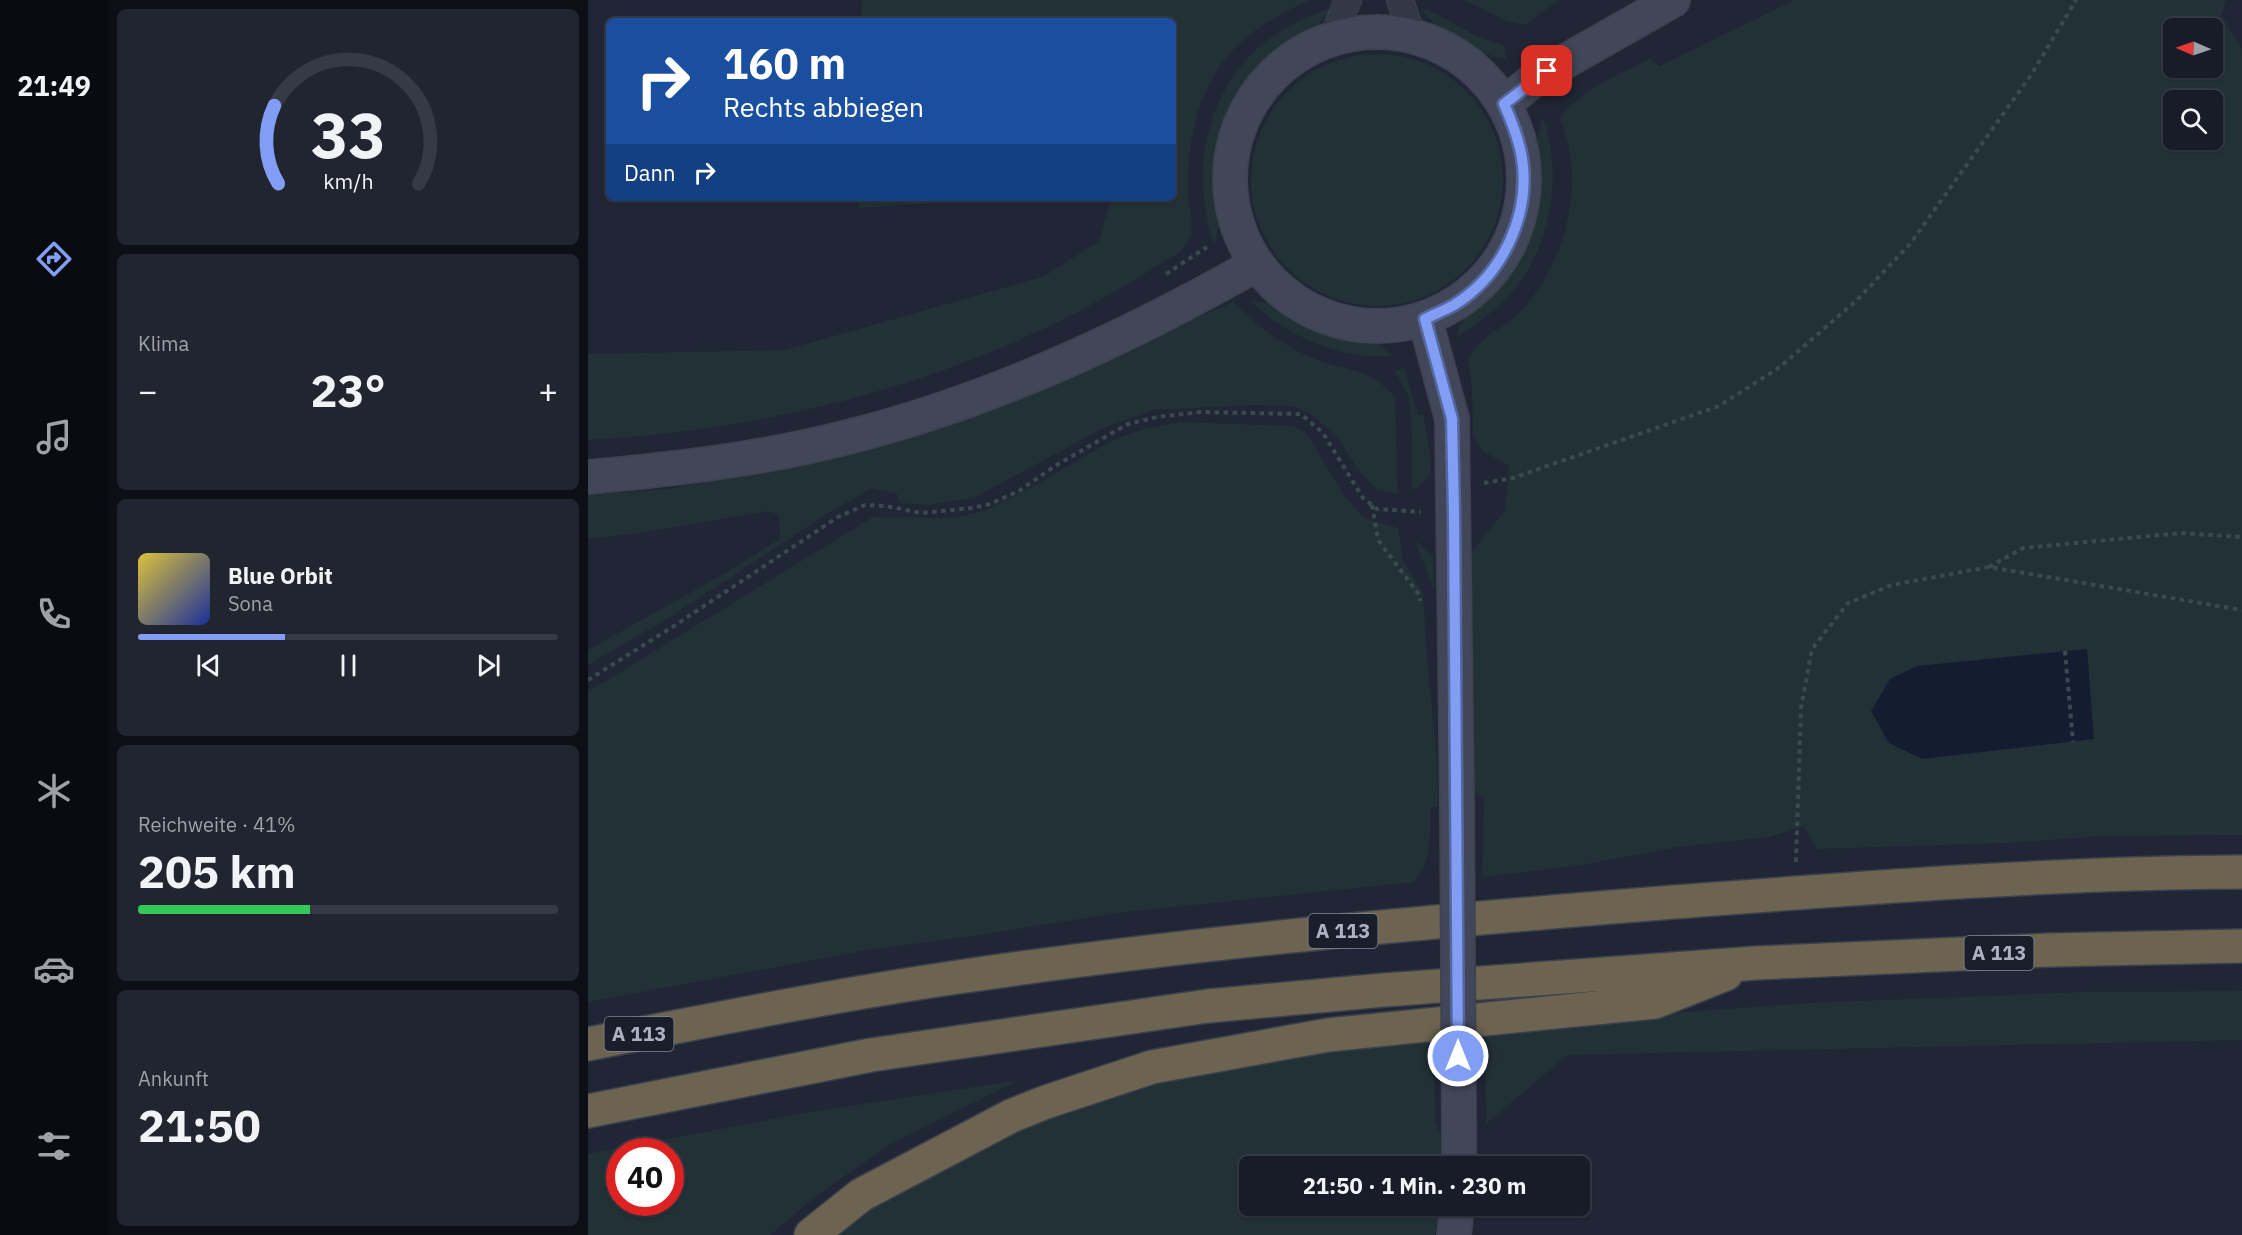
<!DOCTYPE html>
<html lang="de">
<head>
<meta charset="utf-8">
<style>
  body { margin:0; font-family:"IBM Plex Sans",sans-serif; background:#212530; color:#f1f3f6; height:100vh; display:flex; flex-direction:column; font-size:22px; white-space:nowrap }
  * { box-sizing:border-box; margin:0 }
  p { font-size:20px; color:#9fa1a8 }
  .icon { flex:none; width:33px; height:33px; fill:none; stroke:currentColor; stroke-width:2; stroke-linecap:round; stroke-linejoin:round }
  .map { position:relative; flex:1; overflow:hidden }
  .drawer { display:flex; flex-direction:column; gap:9px; padding:9px; background:#0d0f16; width:480px }
  .drawer>* { flex:none }
  .guide { position:absolute; left:18px; top:18px; width:570px; height:183px; border-radius:9px; box-shadow:0 2px 4px #0004,0 0 0 2px #363a45; background:#1a4fa0; color:#fff; overflow:hidden }
  .needle { width:39px; rotate:272deg }
  .fabs { position:absolute; left:1575px; top:18px; display:grid; gap:12px }
  .fabs a { display:grid; place-items:center; width:60px; height:60px; border-radius:9px; background:#181c28; box-shadow:0 2px 4px #0004,0 0 0 2px #363a45; font-size:30px }
  .speed { position:absolute; left:18px; top:1138px; display:flex; gap:12px; font-size:30px; font-weight:700; text-align:center }
  .speed>* { display:grid; place-content:center; width:78px; height:78px; border-radius:50%; background:#181c28; box-shadow:0 2px 4px #0004,0 0 0 2px #363a45; line-height:1 }
  .speed .limit { border:9px solid #d22; background:#fff; color:#111 }
  .pin { position:absolute; display:grid; place-items:center; width:51px; height:51px; color:#fff; margin:-26px; border-radius:12px; box-shadow:0 3px 9px #0006 }
  .me { position:absolute; width:66px; margin:-33px; rotate:0deg; stroke-linejoin:round; filter:drop-shadow(0 0 4px #0008) }
  .turn { display:flex; align-items:center; gap:21px; height:126px; padding:0 18px; font-size:27px }
  .turn .icon { width:78px; height:78px; stroke-width:2.5 }
  .turn b { display:block; font-size:42px; line-height:51px }
  .then { display:flex; align-items:center; height:57px; padding:0 18px; background:#0003; gap:12px; font-size:22px }
  .big { font-size:45px; font-weight:700; line-height:1.1 }
  .drawer .card { flex:1; display:flex; flex-direction:column; justify-content:center; gap:9px; min-width:0; padding:0 21px; border-radius:9px; background:#212530 }
  .drawer .dial { align-items:center; gap:0 }
  .dial svg { height:156px; overflow:visible; fill:none; stroke:#363a45; stroke-width:7; stroke-linecap:round; text-anchor:middle }
  .dial text { fill:#f1f3f6; stroke:none }
  .song { display:flex; align-items:center; gap:18px }
  .cover { width:72px; height:72px; border-radius:9px; background:linear-gradient(135deg,hsl(50 70% 55%),hsl(230 70% 35%)) }
  .played { height:6px; border-radius:3px; background:linear-gradient(90deg,#819ef4 35%,#363a45 35%) }
  .keys { display:flex; justify-content:space-around; direction:ltr }
  .heat { display:flex; justify-content:space-between; align-items:center; font-size:33px; direction:ltr }
  .charge { height:9px; border-radius:4px; background:linear-gradient(90deg,#34c759 41%,#363a45 0) }
  .trip { position:absolute; left:651px; top:1156px; width:351px; height:60px; border-radius:9px; background:#181c28; box-shadow:0 2px 4px #0004,0 0 0 2px #363a45; font-weight:700; line-height:60px; text-align:center }
  main { display:flex; flex:1; min-height:0 }
  .dock { display:flex; flex-direction:column; width:108px; justify-content:space-around; align-items:center; background:#0a0b10; color:#9fa1a8 }
  .dock .icon { width:42px; height:42px }
  .dock .selected { color:#819ef4 }
  .dock b { font-size:27px; color:#f1f3f6 }
  .map>svg:first-child { display:block }
  .green { fill:#223136; fill-rule:evenodd }
  .water { fill:#141c32 }
  .lines { fill:none; stroke-linecap:round; stroke-linejoin:round }
  .street-casing { stroke:#3d424f; stroke-width:28 }
  .secondary-casing { stroke:#3d424f; stroke-width:36 }
  .highway-casing { stroke:#3b404d; stroke-width:36 }
  .path { stroke:#3a4a4f; stroke-width:4; stroke-dasharray:4.5 4.5; stroke-linecap:butt }
  .street { stroke:#333846; stroke-width:26 }
  .secondary { stroke:#414759; stroke-width:33 }
  .highway { stroke:#6c6450; stroke-width:33 }
  .secondary-bridge-casing { stroke:#3d424f; stroke-width:36; stroke-linecap:butt }
  .secondary-bridge { stroke:#414759; stroke-width:33 }
  .route-casing { stroke:#54679f; stroke-width:15 }
  .route { stroke:#819ef4; stroke-width:10 }
  .labels { text-anchor:middle; stroke-width:6; stroke-linejoin:round; paint-order:stroke }
  .shield { fill:#191e2a; stroke:#818695; stroke-width:1.5 }
  .shield-label { font-size:20px; font-weight:bold; fill:#adb2c3 }
</style>
</head>
<body>
<main>
<nav class="dock">
<b>21:49</b>
<svg class="icon selected" aria-label="directions" viewBox="0 0 24 24"><path d="M12 3l9 9-9 9-9-9zM9 14v-3h6M13 9l2 2-2 2"/></svg>
<svg class="icon" aria-label="music" viewBox="0 0 24 24"><path d="M9 18V5l10-2v13"/><circle cx="6" cy="18" r="3"/><circle cx="16" cy="16" r="3"/></svg>
<svg class="icon" aria-label="phone" viewBox="0 0 24 24"><path d="M5 4h4l2 5-3 2q2 4 5 5l2-3 5 2v4C11 20 4 13 5 4z"/></svg>
<svg class="icon" aria-label="climate" viewBox="0 0 24 24"><path d="M12 3v18M4 7l16 10M4 17L20 7"/></svg>
<svg class="icon" aria-label="car" viewBox="0 0 24 24"><path d="M5 17H2v-5l4-1 3-4h7l3 4 3 1v5h-3M9 17h6M6 11h13"/><circle cx="7" cy="17" r="2"/><circle cx="17" cy="17" r="2"/></svg>
<svg class="icon" aria-label="filters" viewBox="0 0 24 24"><path d="M4 7h16M4 17h16"/><circle cx="9" cy="7" r="2"/><circle cx="15" cy="17" r="2"/></svg>
</nav>
<section class="drawer">
<div class="card dial"><svg viewBox="0 0 100 80">
<path d="M14 69A42 42 0 1 1 86 69"/>
<path d="M14 69A42 42 0 0 1 12 29" stroke="#819ef4"/>
<text x="50" y="56" font-size="32" font-weight="700">33</text>
<text x="50" y="72" font-size="11">km/h</text>
</svg></div>
<div class="card"><p>Klima</p>
<div class="heat"><a>−</a><b class="big">23°</b><a>+</a></div>
</div>
<div class="card">
<div class="song"><i class="cover"></i><div><b>Blue Orbit</b><p>Sona</p></div></div>
<div class="played"></div>
<div class="keys"><svg class="icon" aria-label="previous" viewBox="0 0 24 24"><path d="M18 5L8 12l10 7zM5 5v14"/></svg><svg class="icon" aria-label="pause" viewBox="0 0 24 24"><path d="M8 5v14M16 5v14"/></svg><svg class="icon" aria-label="next" viewBox="0 0 24 24"><path d="M6 5l10 7-10 7zM19 5v14"/></svg></div>
</div>
<div class="card"><p>Reichweite · 41%</p><b class="big">205 km</b><div class="charge"></div></div>
<div class="card"><p>Ankunft</p><b class="big">21:50</b></div>
</section>
<div class="map">
<svg width="1654" height="1235" viewBox="0 0 1654 1235">
  <rect width="100%" height="100%" fill="#202635"/>
  <path class="green" d="M274,0H722C688,15 653,35 632,66C607,102 599,150 600,192C601,215 611,230 594,250C590,254 583,257 578,260C561,271 544,282 526,292C367,383 183,430 0,440V354L197,350L457,276L511,241L523,198H585V21H273Z
    M876,0H971L937,25L919,21Z
    M1206,0H1638L1633,15L1654,49V835L1515,836L1419,843L1228,849L1216,826L1182,837L1090,847L988,866L894,877L896,797L888,795L886,787L883,558L885,550L917,511L921,466L895,451L885,436L884,386L880,360C883,355 886,349 890,345C900,333 916,327 927,317C978,268 999,183 972,118C994,88 1030,75 1062,59L1072,66ZM1586,28H1624V68H1586ZM1586,100H1624V140H1586Z
    M742,8L736,18L727,27L686,55L663,79L642,113L632,150L628,180L631,224L626,245C602,176 616,91 676,43C696,27 718,17 742,8Z
    M833,9L841,10L887,35L916,46L918,59C886,53 853,35 833,9Z
    M663 180a126 126 0 1 1 252 0a126 126 0 1 1-252 0Z
    M955,118C975,173 964,241 928,287C911,308 890,323 868,338L871,326L886,308L916,282L938,245L948,213L950,171L947,146Z
    M272,198H423L271,208Z
    M663,301L681,303L735,332L789,343L805,356C756,361 697,336 663,301Z
    M645,302C668,326 694,345 725,358C756,372 783,366 807,398L810,494L789,490L769,468L750,438L724,415L705,406L665,405L565,410L515,428L386,498L339,505L312,503L309,494L284,488L237,515L87,614L0,665V650L134,575L192,539L191,515L180,511L51,533L0,539V495L80,489L228,462L306,442L370,422Z
    M816,368L830,415L835,414L843,459L842,475L828,489H824V442L821,397L807,371Z
    M592,422L705,426L719,434L757,497L776,518L810,528L815,560L835,593L840,671L849,758L850,806L842,807C842,833 845,862 826,882L529,913L399,934L280,950L0,1002V692L285,517L365,518L396,511L440,489L527,439L557,429Z
    M827,540L845,557L846,590Z
    M1654,991V1040L979,1055L898,1124L897,1027L1220,1003L1495,992Z
    M846,1037L847,1120L854,1139L853,1167H662V1206H851L847,1235H243L301,1193L464,1111L631,1065Z
    M431,1080L304,1143L227,1197L182,1235H0V1154L222,1112ZM32,1152H82V1203H32Z"/>
  <path class="water" d="M1499,649L1506,739L1334,759L1301,743L1283,711L1302,679L1329,666Z"/>
  <g class="lines">
    <g class="street-casing">
      <path id="street" d="M812,0L824,36
        M744,39L760,0"/>
    </g>
    <g class="secondary-casing">
      <path id="secondary" d="M642 179a147 147 0 1 1 294 0a147 147 0 1 1-294 0Z
        M916,104L948,78L1085,0
        M837,319L864,419L869,804
        M0,477C87,469 175,459 260,437C404,401 540,337 669,264
        M871,1167V1124
        M866,1235L869,1206"/>
    </g>
    <g class="highway-casing">
      <path id="highway" d="M0,1044C123,1020 247,995 370,977C608,942 847,921 1086,902C1275,888 1464,873 1654,872
        M0,1111L283,1055L620,1006L796,990L1168,963L1461,950L1654,946
        M223,1235L273,1195L423,1116L458,1102L564,1067L740,1035L1067,1002L1138,974"/>
    </g>
    <path class="path" d="M578,274L619,247
      M896,483L925,478L1131,406L1192,367L1269,300L1322,244L1443,75L1488,0
      M784,505L790,540L832,596V601
      M1401,567L1435,548L1593,533L1654,537
      M1477,651L1485,742
      M0,680L86,626L250,517L277,505L298,506L333,513L384,508L402,504L431,491L467,466L540,424L569,417L612,412L713,414L735,433L775,498L789,509L833,512
      M1208,862L1213,708L1224,649L1260,603L1304,585L1401,567L1654,610"/>
    <use href="#street" class="street"/>
    <use href="#secondary" class="secondary"/>
    <use href="#highway" class="highway"/>
    <g class="secondary-bridge-casing">
      <path id="secondary-bridge" d="M869,804L871,1124"/>
    </g>
    <use href="#secondary-bridge" class="secondary-bridge"/>
  </g>
  <g class="lines">
    <g class="route-casing">
      <path id="route" d="M870,1056L866,513L864,419L837,319C847,314 857,310 866,305C913,276 940,220 935,166C933,144 925,124 916,104L959,71"/>
    </g>
    <use href="#route" class="route"/>
  </g>
  <g class="labels">
    <g class="shield">
      <rect x="720.5" y="914" width="69" height="34" rx="4.5"/>
      <rect x="1376.5" y="936" width="69" height="34" rx="4.5"/>
      <rect x="16.5" y="1017" width="69" height="34" rx="4.5"/>
    </g>
    <g class="shield-label">
      <text x="755" y="938">A 113</text>
      <text x="1411" y="960">A 113</text>
      <text x="51" y="1041">A 113</text>
    </g>
  </g>
</svg>
<div class="fabs">
<a><svg class="needle" viewBox="-14 -14 28 28"><path d="M0-13l5 13h-10z" fill="#e53935"/><path d="M0 13l5-13h-10z" fill="#9fa1a8"/></svg></a>
<a><svg class="icon" aria-label="search" viewBox="0 0 24 24"><circle cx="10" cy="10" r="6"/><path d="M15 15l6 6"/></svg></a>
</div>
<div class="speed"><div class="limit">40</div></div>
<div class="pin" style="left:959px;top:71px;background:#d93025"><svg class="icon" aria-label="arrive" viewBox="0 0 24 24"><path d="M6 21V4h12l-3 4 3 4H6"/></svg></div>
<svg class="me" style="left:870px;top:1056px" viewBox="-20 -20 40 40"><circle r="17" fill="#819ef4" stroke="#fff" stroke-width="3"/><path d="M0-11L8 9 0 5-8 9z" fill="#fff"/></svg>
<div class="trip">21:50 · 1 Min. · 230 m</div>
<div class="guide">
<div class="turn"><svg class="icon" aria-label="right" viewBox="0 0 24 24"><path d="M7 20v-9h11M14 6l5 5-5 5"/></svg><div><b>160 m</b>Rechts abbiegen</div></div>
<div class="then">Dann<svg class="icon" aria-label="right" viewBox="0 0 24 24"><path d="M7 20v-9h11M14 6l5 5-5 5"/></svg></div>
</div>
</div>
</main>
</body>
</html>
